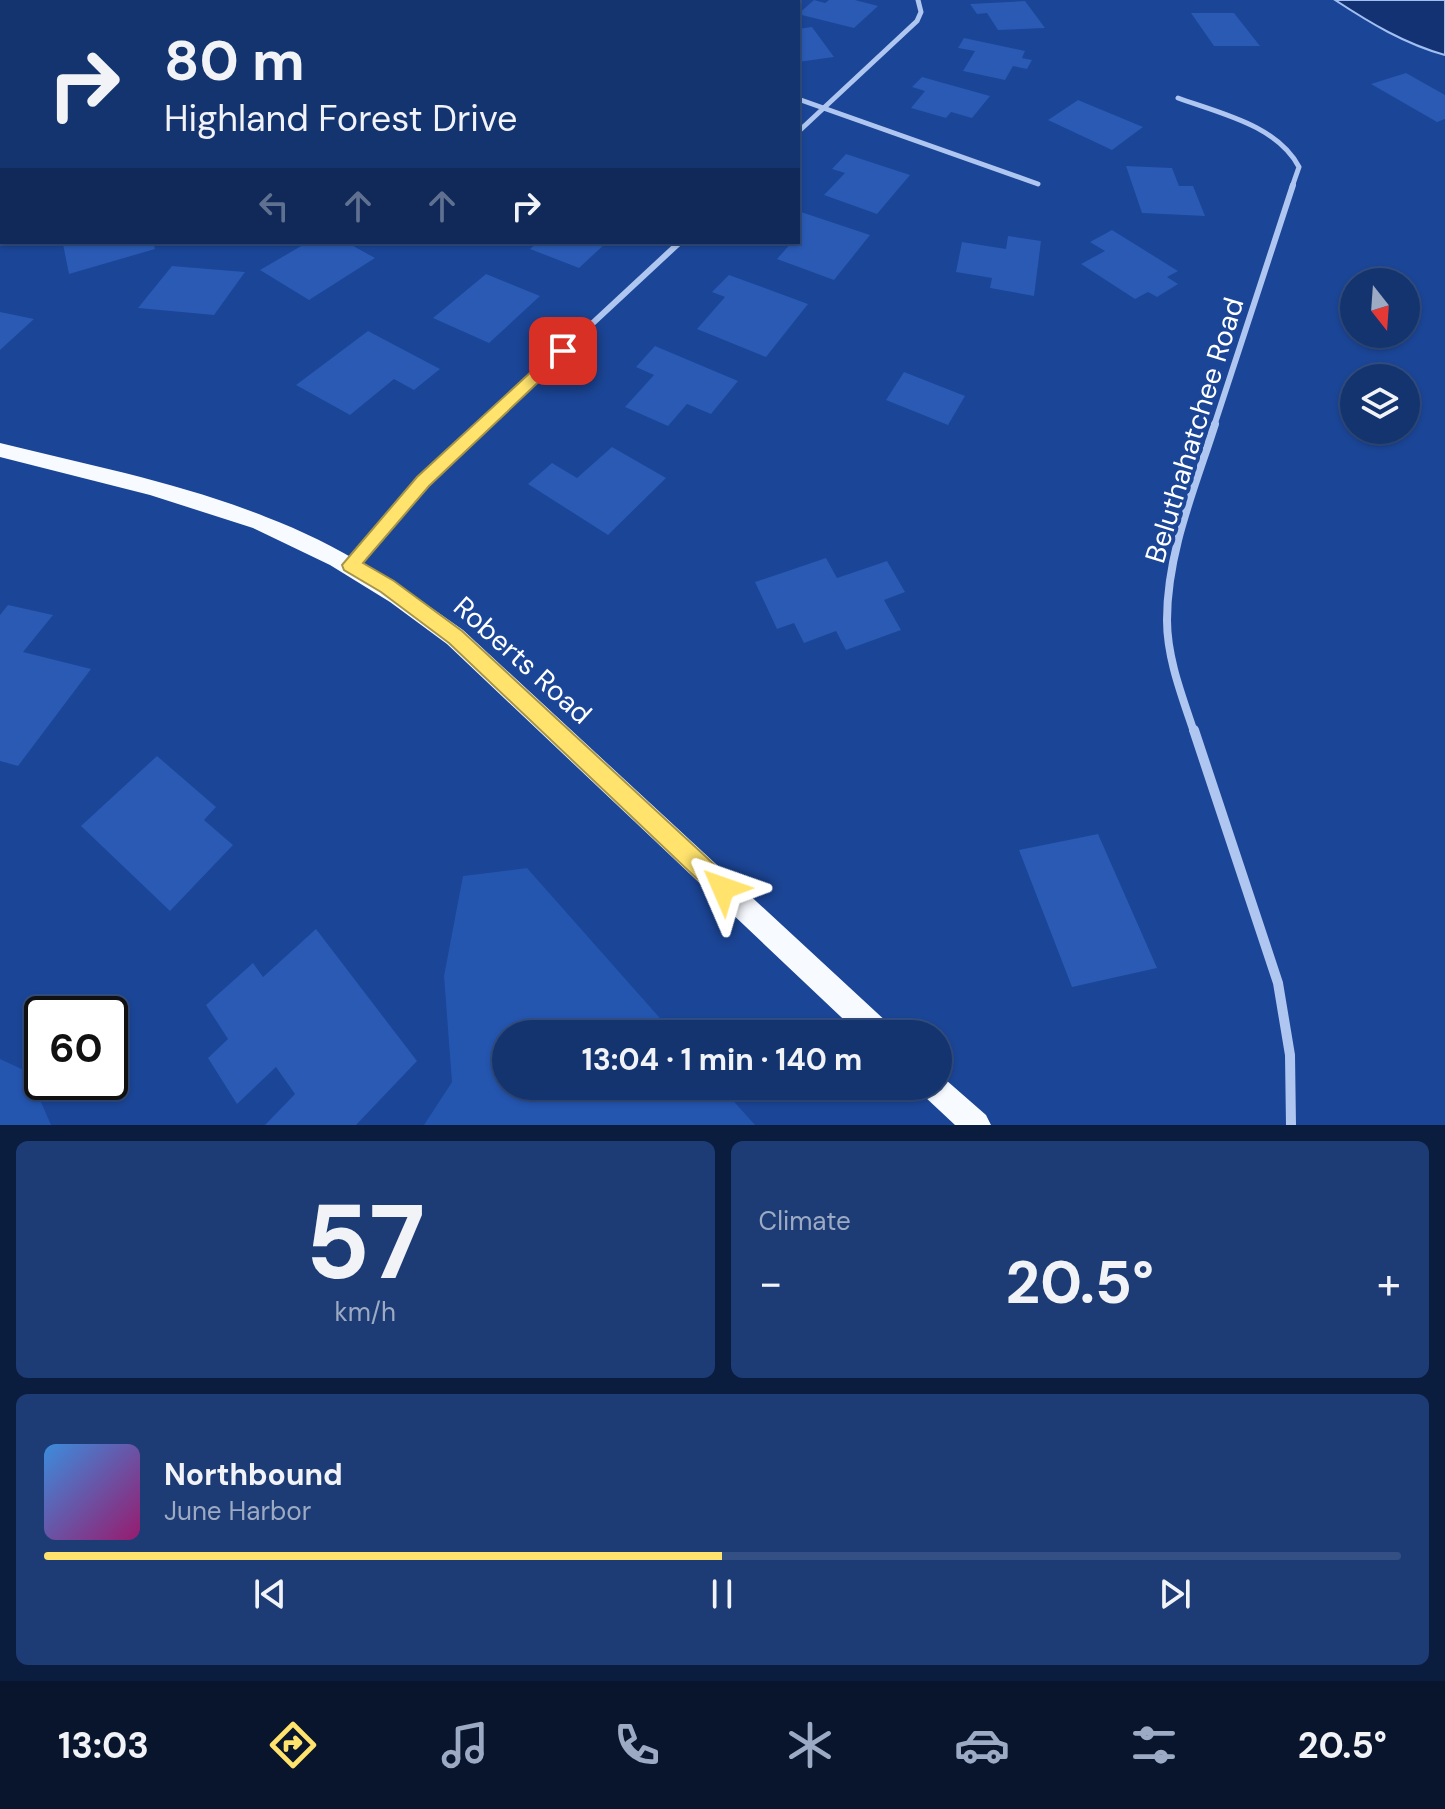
<!DOCTYPE html>
<html lang="en">
<head>
<meta charset="utf-8">
<style>
  body { margin:0; font-family:"DM Sans",sans-serif; background:#1d3c75; color:#f1f3f6; height:100vh; display:flex; flex-direction:column; font-size:30px; white-space:nowrap }
  * { box-sizing:border-box; margin:0 }
  p { font-size:26px; color:#9daac3 }
  .icon { flex:none; width:44px; height:44px; fill:none; stroke:currentColor; stroke-width:2; stroke-linecap:round; stroke-linejoin:round }
  .map { position:relative; height:1125px; overflow:hidden }
  .details { display:flex; flex-direction:column; gap:16px; padding:16px; background:#0b1d3e; flex:1 }
  .details>* { flex:none }
  .banner { position:absolute; left:0px; top:0px; width:800px; height:244px; box-shadow:0 2px 6px #0004,0 0 0 2px #334f83; background:#143470; color:#f1f3f6; overflow:hidden }
  .needle { width:52px; rotate:163deg }
  .controls { position:absolute; left:1340px; top:268px; display:grid; gap:16px }
  .controls a { display:grid; place-items:center; width:80px; height:80px; border-radius:50%; background:#143470; box-shadow:0 2px 6px #0004,0 0 0 2px #334f83; font-size:40px }
  .speed { position:absolute; left:24px; top:996px; display:flex; gap:16px; font-size:40px; font-weight:700; text-align:center }
  .speed>* { display:grid; place-content:center; width:104px; height:104px; border-radius:50%; background:#143470; box-shadow:0 2px 6px #0004,0 0 0 2px #334f83; line-height:1 }
  .speed .limit { border:4px solid #111; border-radius:12px; background:#fff; color:#111 }
  .pin { position:absolute; display:grid; place-items:center; width:68px; height:68px; color:#fff; margin:-34px; border-radius:16px; box-shadow:0 4px 12px #0006 }
  .me { position:absolute; width:88px; margin:-44px; rotate:313deg; stroke-linejoin:round; filter:drop-shadow(0 0 6px #0008) }
  .turn { display:flex; align-items:center; gap:28px; height:168px; padding:0 32px; font-size:36px }
  .turn .icon { width:104px; height:104px; stroke-width:2.5 }
  .turn b { display:block; font-size:56px; line-height:68px }
  .lanes { display:flex; align-items:center; height:76px; padding:0 32px; background:#0003; justify-content:center; gap:40px; direction:ltr }
  .lanes .off { opacity:.35 }
  .big { font-size:60px; font-weight:700; line-height:1.1 }
  .details .card { flex:1; display:flex; flex-direction:column; justify-content:center; gap:12px; min-width:0; padding:0 28px; border-radius:12px; background:#1d3c75 }
  .details .dial { align-items:center; gap:0 }
  .dial b { font-size:104px; line-height:1 }
  .song { display:flex; align-items:center; gap:24px }
  .cover { width:96px; height:96px; border-radius:12px; background:linear-gradient(135deg,hsl(210 70% 55%),hsl(320 70% 35%)) }
  .played { height:8px; border-radius:4px; background:linear-gradient(90deg,#ffe36d 50%,#334f83 50%) }
  .keys { display:flex; justify-content:space-around; direction:ltr }
  .heat { display:flex; justify-content:space-between; align-items:center; font-size:44px; direction:ltr }
  .details .tiles { flex:1; display:grid; gap:16px; grid-template-columns:1fr 1fr }
  .card:last-child { grid-column:span 2 }
  .trip { position:absolute; left:492px; top:1020px; width:460px; height:80px; border-radius:40px; background:#143470; box-shadow:0 2px 6px #0004,0 0 0 2px #334f83; font-weight:700; line-height:80px; text-align:center }
  .dock { display:flex; height:128px; justify-content:space-around; align-items:center; background:#08152d; color:#9daac3 }
  .dock .icon { width:56px; height:56px }
  .dock .active { color:#ffe36d }
  .dock b { font-size:36px; color:#f1f3f6 }
  .map>svg:first-child { display:block }
  .green { fill:#2455af }
  .water { fill:#123274; stroke:#a2bff2; stroke-width:2 }
  .building { fill:#2a5ab4 }
  .lines { fill:none; stroke-linecap:round; stroke-linejoin:round }
  .street-far3 { stroke:#afc6f0; stroke-width:5 }
  .street-far2 { stroke:#afc6f0; stroke-width:6 }
  .street-far1 { stroke:#afc6f0; stroke-width:8 }
  .street { stroke:#afc6f0; stroke-width:10 }
  .primary { fill:#f7faff; fill-rule:evenodd }
  .route { fill:#ffe36d; stroke:#a69447; stroke-width:2 }
  .labels { text-anchor:middle; stroke-width:8; stroke-linejoin:round; paint-order:stroke }
  .street-label { font-size:28px; fill:#fff; stroke:#1b4596 }
</style>
</head>
<body>
<div class="map">
<svg width="1445" height="1125" viewBox="0 0 1445 1125">
  <rect width="100%" height="100%" fill="#1b4596"/>
  <path class="green" d="M527,868L674,1034H506V1086H720L755,1125H424L452,1082L444,976L463,876Z
    M0,1059L28,1072L51,1125H0Z"/>
  <path class="water" d="M1335,0H1445V55C1405,44 1370,23 1335,0Z"/>
  <path class="building" d="M814,0L825,3L829,0H855L878,6L854,28L798,14Z
    M1025,1L1045,28L998,30L987,13L977,14L970,4Z
    M1191,13H1234L1260,46H1214Z
    M812,27L834,57L798,62V29Z
    M964,38L1025,51L1022,58L1032,60L1027,69L1013,66L1005,80L963,71L975,51L958,48Z
    M1406,73L1445,95V119L1437,122L1371,84Z
    M922,77L990,96L972,118L951,112L946,118L911,108L925,91L912,87Z
    M1078,100L1143,127L1112,150L1048,120Z
    M846,154L910,175L877,214L824,195L845,173L832,169Z
    M1126,166L1172,168L1179,186H1193L1205,216L1142,213Z
    M798,211L870,235L834,280L777,259L792,242H798L801,233L798,232Z
    M1112,230L1178,271L1167,277L1178,284L1157,297L1148,292L1135,299L1081,264L1105,251L1090,242Z
    M1008,236L1041,241L1034,296L990,288L992,278L956,272L962,242L1006,249Z
    M69,242H153L155,249L69,274L63,244Z
    M308,242H346L375,258L309,300L260,270Z
    M538,242H607L579,268L530,249Z
    M172,266L245,272L214,315L138,308Z
    M486,274L540,296L489,343L433,318Z
    M729,275L808,304L766,357L697,329L725,297L712,292Z
    M0,312L34,319L0,350Z
    M368,331L440,369L414,390L394,379L350,415L296,385Z
    M655,346L738,381L711,414L687,404L668,426L625,407L654,375L636,367Z
    M904,372L965,396L948,425L886,400Z
    M612,447L666,478L608,535L528,484L552,463L577,478Z
    M826,558L837,578L887,561L905,592L884,600L901,630L846,650L836,631L804,643L794,623L777,629L755,582Z
    M8,605L53,615L23,652L91,669L18,766L0,761V615Z
    M157,756L216,807L204,820L233,845L170,911L81,826Z
    M1098,834L1157,968L1072,987L1019,850Z
    M316,929L417,1061L356,1125H265L295,1094L276,1067L237,1104L208,1058L228,1039L206,1005L253,963L263,977Z"/>
  <g class="lines">
    <path class="street-far3" d="M133,2L137,0
      M1178,98C1219,113 1277,125 1299,167L1292,187
      M798,99L1038,184
      M798,132L917,21L921,12L918,0"/>
    <path class="street-far2" d="M482,426L680,242
      M1214,426L1293,185"/>
    <path class="street-far1" d="M351,565L423,481L485,424
      M1194,732C1182,696 1167,658 1167,620C1167,552 1195,487 1215,424"/>
    <path class="street" d="M1194,730L1278,983L1290,1055L1291,1125"/>
    <path class="primary" d="M0,443C89,465 181,483 266,517C338,544 401,586 463,630L889,1024L893,1034H859L447,644L390,602L330,565L253,528L150,495L0,457Z
      M938,1073L986,1115L991,1125H955L924,1096L920,1086H938Z"/>
  </g>
  <path class="route" d="M563,346L571,351L568,354L429,486L363,563L394,581L462,631L731,880L734,888L731,896L723,899L715,896L449,643L381,592L344,570L342,565L417,477L558,347Z"/>
  <g class="labels">
    <g class="street-label">
      <text transform="translate(1194 430) rotate(-73)" y="10">Beluthahatchee Road</text>
      <text transform="translate(523 660) rotate(42)" y="10">Roberts Road</text>
    </g>
  </g>
</svg>
<div class="controls">
<a><svg class="needle" viewBox="-14 -14 28 28"><path d="M0-13l5 13h-10z" fill="#e53935"/><path d="M0 13l5-13h-10z" fill="#9daac3"/></svg></a>
<a><svg class="icon" aria-label="layers" viewBox="0 0 24 24"><path d="M12 4l9 5-9 5-9-5zM3 14l9 5 9-5"/></svg></a>
</div>
<div class="speed"><div class="limit">60</div></div>
<div class="pin" style="left:563px;top:351px;background:#d93025"><svg class="icon" aria-label="arrive" viewBox="0 0 24 24"><path d="M6 21V4h12l-3 4 3 4H6"/></svg></div>
<svg class="me" style="left:723px;top:888px" viewBox="-20 -20 40 40"><path d="M0-17L14 15 0 8-14 15z" fill="#ffe36d" stroke="#fff" stroke-width="4"/></svg>
<div class="trip">13:04 · 1 min · 140 m</div>
<div class="banner">
<div class="turn"><svg class="icon" aria-label="right" viewBox="0 0 24 24"><path d="M7 20v-9h11M14 6l5 5-5 5"/></svg><div><b>80 m</b>Highland Forest Drive</div></div>
<div class="lanes"><svg class="icon off" aria-label="left" viewBox="0 0 24 24"><path d="M17 20v-9H6M10 6l-5 5 5 5"/></svg><svg class="icon off" aria-label="ahead" viewBox="0 0 24 24"><path d="M12 20V5M6 11l6-6 6 6"/></svg><svg class="icon off" aria-label="ahead" viewBox="0 0 24 24"><path d="M12 20V5M6 11l6-6 6 6"/></svg><svg class="icon" aria-label="right" viewBox="0 0 24 24"><path d="M7 20v-9h11M14 6l5 5-5 5"/></svg></div>
</div>
</div>
<section class="details">
<div class="tiles">
<div class="card dial"><b>57</b><p>km/h</p></div>
<div class="card"><p>Climate</p>
<div class="heat"><a>−</a><b class="big">20.5°</b><a>+</a></div>
</div>
<div class="card">
<div class="song"><i class="cover"></i><div><b>Northbound</b><p>June Harbor</p></div></div>
<div class="played"></div>
<div class="keys"><svg class="icon" aria-label="previous" viewBox="0 0 24 24"><path d="M18 5L8 12l10 7zM5 5v14"/></svg><svg class="icon" aria-label="pause" viewBox="0 0 24 24"><path d="M8 5v14M16 5v14"/></svg><svg class="icon" aria-label="next" viewBox="0 0 24 24"><path d="M6 5l10 7-10 7zM19 5v14"/></svg></div>
</div>
</div>
</section>
<nav class="dock">
<b>13:03</b>
<svg class="icon active" aria-label="directions" viewBox="0 0 24 24"><path d="M12 3l9 9-9 9-9-9zM9 14v-3h6M13 9l2 2-2 2"/></svg>
<svg class="icon" aria-label="music" viewBox="0 0 24 24"><path d="M9 18V5l10-2v13"/><circle cx="6" cy="18" r="3"/><circle cx="16" cy="16" r="3"/></svg>
<svg class="icon" aria-label="phone" viewBox="0 0 24 24"><path d="M5 4h4l2 5-3 2q2 4 5 5l2-3 5 2v4C11 20 4 13 5 4z"/></svg>
<svg class="icon" aria-label="climate" viewBox="0 0 24 24"><path d="M12 3v18M4 7l16 10M4 17L20 7"/></svg>
<svg class="icon" aria-label="car" viewBox="0 0 24 24"><path d="M5 17H2v-5l4-1 3-4h7l3 4 3 1v5h-3M9 17h6M6 11h13"/><circle cx="7" cy="17" r="2"/><circle cx="17" cy="17" r="2"/></svg>
<svg class="icon" aria-label="filters" viewBox="0 0 24 24"><path d="M4 7h16M4 17h16"/><circle cx="9" cy="7" r="2"/><circle cx="15" cy="17" r="2"/></svg>
<b>20.5°</b>
</nav>
</body>
</html>
